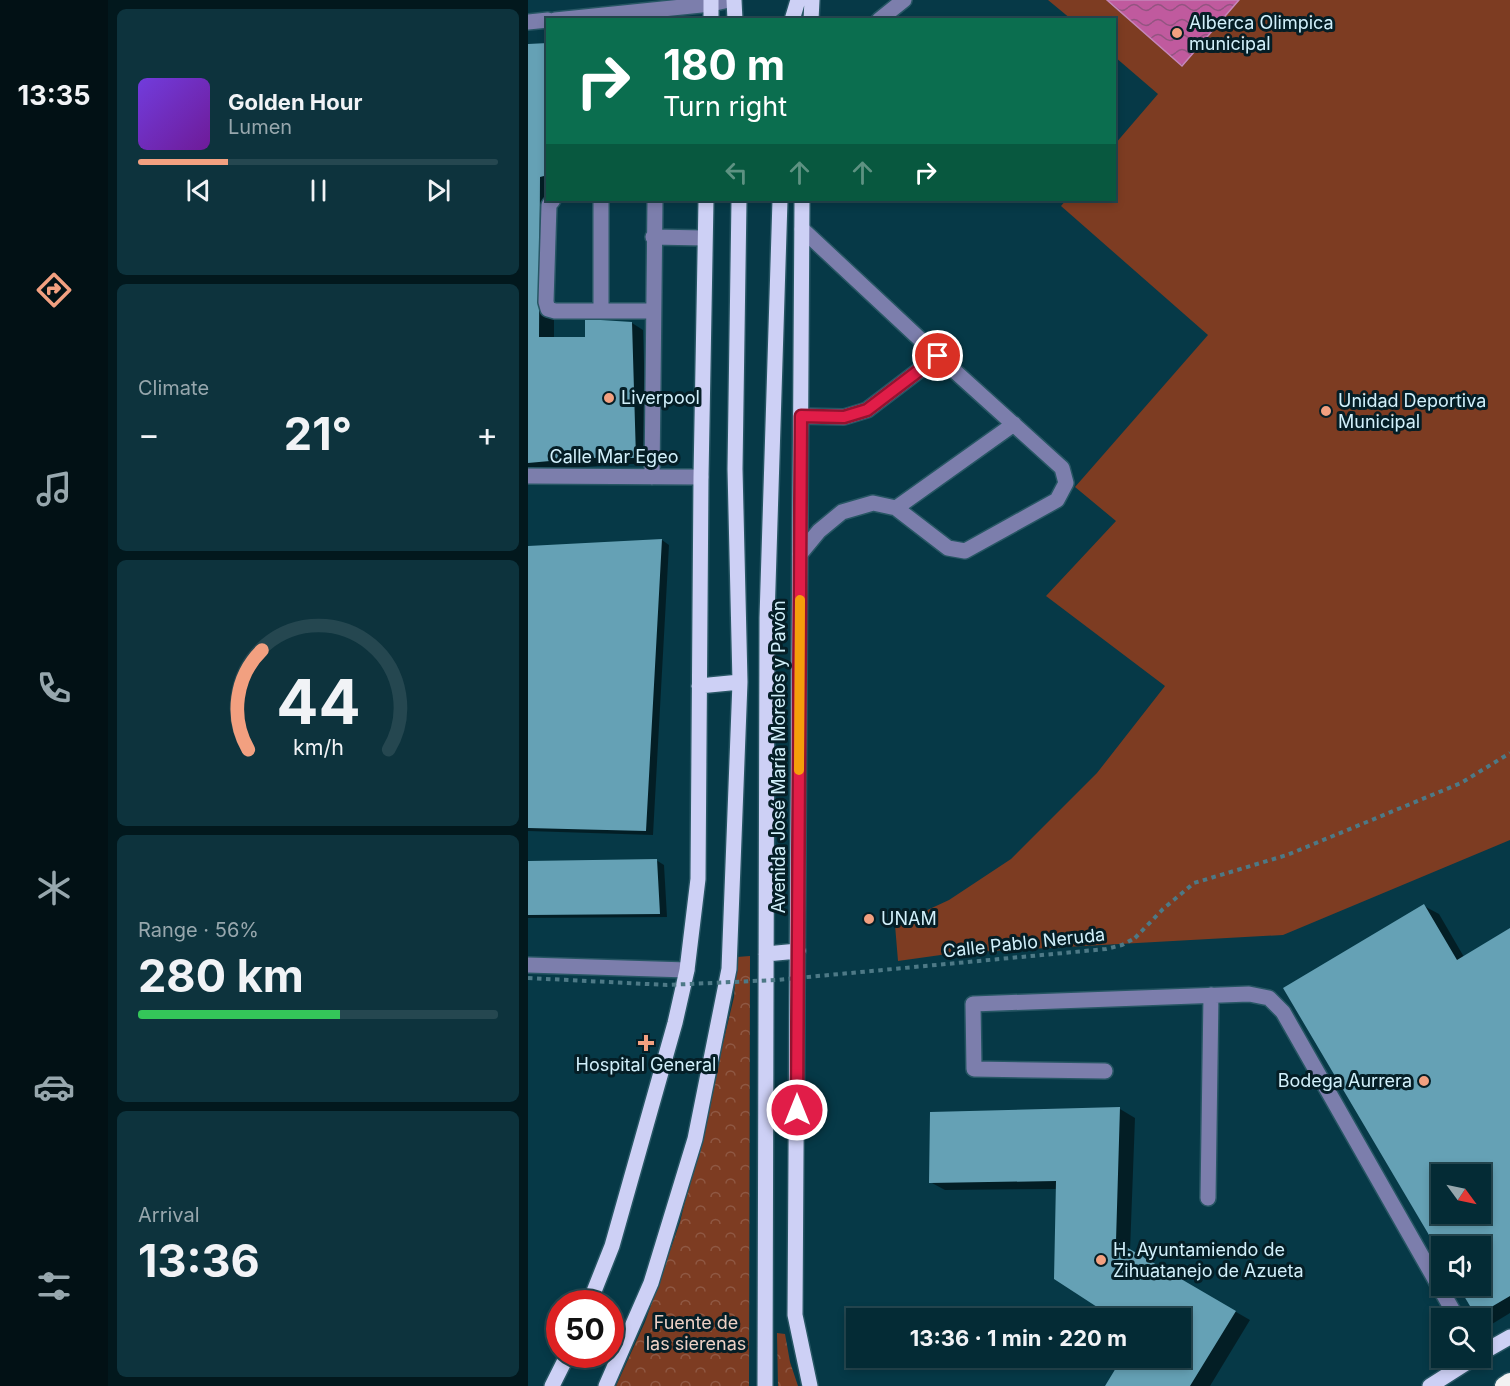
<!DOCTYPE html>
<html lang="en">
<head>
<meta charset="utf-8">
<style>
  body { margin:0; font-family:Inter,sans-serif; background:#0d333d; color:#f1f3f6; height:100vh; display:flex; flex-direction:column; font-size:22px; white-space:nowrap }
  * { box-sizing:border-box; margin:0 }
  p { font-size:20px; color:#97a7ad }
  .icon { flex:none; width:33px; height:33px; fill:none; stroke:currentColor; stroke-width:2; stroke-linecap:round; stroke-linejoin:round }
  .map { position:relative; flex:1; overflow:hidden }
  .sheet { display:flex; flex-direction:column; gap:9px; padding:9px; background:#02181d; width:420px }
  .sheet>* { flex:none }
  .top-card { position:absolute; left:18px; top:18px; width:570px; height:183px; border-radius:0px; box-shadow:0 3px 9px #0003,0 0 0 2px #254750; background:#0b6e4f; color:#fff; overflow:hidden }
  .needle { width:39px; rotate:123deg }
  .controls { position:absolute; left:903px; top:1164px; display:grid; gap:12px }
  .controls a { display:grid; place-items:center; width:60px; height:60px; border-radius:0px; background:#042b35; box-shadow:0 3px 9px #0003,0 0 0 2px #254750; font-size:30px }
  .speed { position:absolute; left:18px; top:1290px; display:flex; gap:12px; font-size:30px; font-weight:700; text-align:center }
  .speed>* { display:grid; place-content:center; width:78px; height:78px; border-radius:50%; background:#042b35; box-shadow:0 3px 9px #0003,0 0 0 2px #254750; line-height:1 }
  .speed .limit { border:9px solid #d22; background:#fff; color:#111 }
  .pin { position:absolute; display:grid; place-items:center; width:51px; height:51px; color:#fff; margin:-26px; border:3px solid #fff; border-radius:50%; box-shadow:0 2px 6px #0007 }
  .me { position:absolute; width:66px; margin:-33px; rotate:0deg; stroke-linejoin:round; filter:drop-shadow(0 0 4px #0008) }
  .turn { display:flex; align-items:center; gap:21px; height:126px; padding:0 18px; font-size:27px }
  .turn .icon { width:78px; height:78px; stroke-width:2.5 }
  .turn b { display:block; font-size:42px; line-height:51px }
  .lanes { display:flex; align-items:center; height:57px; padding:0 18px; background:#0003; justify-content:center; gap:30px; direction:ltr }
  .lanes .off { opacity:.35 }
  .big { font-size:45px; font-weight:700; line-height:1.1 }
  .sheet .card { flex:1; display:flex; flex-direction:column; justify-content:center; gap:9px; min-width:0; padding:0 21px; border-radius:9px; background:#0d333d }
  .sheet .dial { align-items:center; gap:0 }
  .dial svg { height:156px; overflow:visible; fill:none; stroke:#254750; stroke-width:7; stroke-linecap:round; text-anchor:middle }
  .dial text { fill:#f1f3f6; stroke:none }
  .song { display:flex; align-items:center; gap:18px }
  .cover { width:72px; height:72px; border-radius:9px; background:linear-gradient(135deg,hsl(260 70% 55%),hsl(280 70% 35%)) }
  .played { height:6px; border-radius:3px; background:linear-gradient(90deg,#f2a080 25%,#254750 25%) }
  .keys { display:flex; justify-content:space-around; direction:ltr }
  .heat { display:flex; justify-content:space-between; align-items:center; font-size:33px; direction:ltr }
  .charge { height:9px; border-radius:4px; background:linear-gradient(90deg,#34c759 56%,#254750 0) }
  .trip { position:absolute; left:318px; top:1308px; width:345px; height:60px; border-radius:0px; background:#042b35; box-shadow:0 3px 9px #0003,0 0 0 2px #254750; font-weight:700; line-height:60px; text-align:center }
  main { display:flex; flex:1; min-height:0 }
  .dock { display:flex; flex-direction:column; width:108px; justify-content:space-around; align-items:center; background:#021115; color:#97a7ad }
  .dock .icon { width:42px; height:42px }
  .dock .current { color:#f2a080 }
  .dock b { font-size:27px; color:#f1f3f6 }
  .map>svg:first-child { display:block }
  .park { fill:url(#park-crowns) }
  .pitch { fill:#7d3c22 }
  .water { fill:url(#water-waves); stroke:#c587ba; stroke-width:1.5 }
  .shadow { fill:#0007; fill-rule:evenodd }
  .building { fill:#65a1b5; fill-rule:evenodd }
  .lines { fill:none; stroke-linecap:round; stroke-linejoin:round }
  .minor-casing { stroke:#275664; stroke-width:18 }
  .major-casing { stroke:#275664; stroke-width:18 }
  .highway-casing { stroke:#275664; stroke-width:21 }
  .path { stroke:#4d7986; stroke-width:4; stroke-dasharray:4.5 4.5; stroke-linecap:butt }
  .minor { stroke:#7c7eac; stroke-width:15 }
  .major { stroke:#cdd0f5; stroke-width:15 }
  .highway { stroke:#f2f2f2; stroke-width:18 }
  .path-bridge { stroke:#4d7986; stroke-width:4; stroke-dasharray:4.5 4.5; stroke-linecap:butt }
  .route-casing { stroke:#92132f; stroke-width:15 }
  .route { stroke:#e11d48; stroke-width:10 }
  .slow { stroke:#f59e0b; stroke-width:10 }
  .poi-dot { fill:#f2a080; stroke:#051e26; stroke-width:2 }
  .labels { text-anchor:middle; stroke-width:6; stroke-linejoin:round; paint-order:stroke }
  .poi-label { font-size:18px; fill:#d2f0fb; stroke:#051e26; text-anchor:start }
  .street-label { font-size:18px; fill:#d2f0fb; stroke:#051e26 }
  .park-label { font-size:18px; fill:#edd0c5; stroke:#051e26 }
</style>
</head>
<body>
<main>
<nav class="dock">
<b>13:35</b>
<svg class="icon current" aria-label="directions" viewBox="0 0 24 24"><path d="M12 3l9 9-9 9-9-9zM9 14v-3h6M13 9l2 2-2 2"/></svg>
<svg class="icon" aria-label="music" viewBox="0 0 24 24"><path d="M9 18V5l10-2v13"/><circle cx="6" cy="18" r="3"/><circle cx="16" cy="16" r="3"/></svg>
<svg class="icon" aria-label="phone" viewBox="0 0 24 24"><path d="M5 4h4l2 5-3 2q2 4 5 5l2-3 5 2v4C11 20 4 13 5 4z"/></svg>
<svg class="icon" aria-label="climate" viewBox="0 0 24 24"><path d="M12 3v18M4 7l16 10M4 17L20 7"/></svg>
<svg class="icon" aria-label="car" viewBox="0 0 24 24"><path d="M5 17H2v-5l4-1 3-4h7l3 4 3 1v5h-3M9 17h6M6 11h13"/><circle cx="7" cy="17" r="2"/><circle cx="17" cy="17" r="2"/></svg>
<svg class="icon" aria-label="filters" viewBox="0 0 24 24"><path d="M4 7h16M4 17h16"/><circle cx="9" cy="7" r="2"/><circle cx="15" cy="17" r="2"/></svg>
</nav>
<section class="sheet">
<div class="card">
<div class="song"><i class="cover"></i><div><b>Golden Hour</b><p>Lumen</p></div></div>
<div class="played"></div>
<div class="keys"><svg class="icon" aria-label="previous" viewBox="0 0 24 24"><path d="M18 5L8 12l10 7zM5 5v14"/></svg><svg class="icon" aria-label="pause" viewBox="0 0 24 24"><path d="M8 5v14M16 5v14"/></svg><svg class="icon" aria-label="next" viewBox="0 0 24 24"><path d="M6 5l10 7-10 7zM19 5v14"/></svg></div>
</div>
<div class="card"><p>Climate</p>
<div class="heat"><a>−</a><b class="big">21°</b><a>+</a></div>
</div>
<div class="card dial"><svg viewBox="0 0 100 80">
<path d="M14 69A42 42 0 1 1 86 69"/>
<path d="M14 69A42 42 0 0 1 21 18" stroke="#f2a080"/>
<text x="50" y="56" font-size="32" font-weight="700">44</text>
<text x="50" y="72" font-size="11">km/h</text>
</svg></div>
<div class="card"><p>Range · 56%</p><b class="big">280 km</b><div class="charge"></div></div>
<div class="card"><p>Arrival</p><b class="big">13:36</b></div>
</section>
<div class="map">
<svg width="982" height="1386" viewBox="0 0 982 1386">
  <defs>
    <pattern id="park-crowns" width="20" height="18" patternUnits="userSpaceOnUse" patternTransform="scale(1.5)"><rect width="20" height="18" fill="#7d3c22"/><path d="M2 6a3 3 0 1 1 6 0M12 15a3 3 0 1 1 6 0" fill="none" stroke="#8f5843"/></pattern>
    <pattern id="water-waves" width="16" height="10" patternUnits="userSpaceOnUse" patternTransform="scale(1.5)"><rect width="16" height="10" fill="#c05a9e"/><path d="M0 5q4-4 8 0t8 0" fill="none" stroke="#935481"/></pattern>
  </defs>
  <rect width="100%" height="100%" fill="#063947"/>
  <path class="park" d="M222,956L221,1386H88L117,1322L152,1222L206,997L209,957Z
    M249,1333L257,1334L262,1362L270,1386H250Z"/>
  <path class="pitch" d="M520,0H982V840L755,935L427,953L370,961L367,925L421,900L483,859L569,773L637,686L518,596L588,521L547,487L680,335L533,206L538,200H586L587,144L630,94L587,57L586,20L543,19Z"/>
  <path class="water" d="M579,0H711L654,66Z"/>
  <path class="shadow" d="M20,44V200H26V338L56,339L104,323L115,330L119,464H69V466L0,472V45Z
    M134,540L141,545L125,835L0,831V547Z
    M128,860L136,865L139,917L0,918V862Z
    M896,906L911,914L936,957L982,930V1313L964,1324L950,1315L932,1286H952V1246H914ZM914,1174H952V1214H914Z
    M592,1109L607,1118L602,1251L722,1320L682,1386H579L596,1358H652V1318H589L528,1278L529,1189L417,1190L402,1182Z"/>
  <path class="building" d="M20,43V175L12,177L11,337H57V319L104,322L108,458H55L0,463V44Z
    M134,539L118,831L0,828V546Z
    M129,859L132,914L0,915V861Z
    M896,904L929,960L982,928V1296L948,1316L930,1286H952V1246H914V1257L755,988ZM914,1174H952V1214H914Z
    M592,1107L588,1241L708,1311L662,1386H577L594,1358H652V1318H586L526,1279L528,1181L401,1183L402,1112Z"/>
  <g class="lines">
    <g class="minor-casing">
      <path id="minor" d="M27,20L183,4L201,0
        M351,20L376,0
        M0,22L20,20
        M25,200L21,205L18,302L20,309L27,311H125
        M125,237L176,238
        M73,311V200
        M273,416L316,417L339,410L410,356
        M0,476L173,477
        M124,477L127,200
        M368,508L486,424
        M272,554L291,531L314,512L345,503L368,508L420,548L437,551L529,500L538,483L534,468L410,356L274,229
        M0,965L159,970
        M577,1071L446,1069L445,1004L721,994L741,998L755,1012L929,1318
        M680,1198L683,995"/>
    </g>
    <g class="major-casing">
      <path id="major" d="M183,0V20
        M206,0L207,20
        M264,20L270,0
        M283,20L284,0
        M274,200L267,1315L282,1386
        M171,686L212,682
        M238,954L270,951
        M61,1304L84,1246L147,1023L159,970L170,879L173,477L178,200
        M952,1354L982,1337
        M24,1386L40,1354
        M78,1386L123,1283L167,1139L201,969L212,682L207,469L211,200
        M237,1386L239,618L252,200
        M902,1386L946,1358"/>
    </g>
    <g class="highway-casing">
      <path id="highway" d="M976,1386L982,1382"/>
    </g>
    <path class="path" d="M607,938L635,909L666,883L759,855L933,783L982,753"/>
    <use href="#minor" class="minor"/>
    <use href="#major" class="major"/>
    <use href="#highway" class="highway"/>
    <path class="path-bridge" d="M0,978L139,985L248,980L578,949L594,945L607,938"/>
  </g>
  <g class="lines">
    <g class="route-casing">
      <path id="route" d="M269,1110L273,416L316,417L339,410L410,356"/>
    </g>
    <use href="#route" class="route"/>
    <path class="slow" d="M271,770L272,600"/>
  </g>
  <g class="poi-dot">
    <circle cx="649" cy="33" r="6"/>
    <circle cx="81" cy="398" r="6"/>
    <circle cx="798" cy="411" r="6"/>
    <circle cx="341" cy="919" r="6"/>
    <path d="M115 1034h6v6h6v6h-6v6h-6v-6h-6v-6h6z"/>
    <circle cx="896" cy="1081" r="6"/>
    <circle cx="573" cy="1260" r="6"/>
  </g>
  <g class="labels">
    <g class="poi-label">
      <text x="661" y="29">Alberca Olimpica<tspan x="661" dy="21">municipal</tspan></text>
      <text x="93" y="404">Liverpool</text>
      <text x="810" y="407">Unidad Deportiva<tspan x="810" dy="21">Municipal</tspan></text>
      <text x="353" y="925">UNAM</text>
      <text x="118" y="1071" text-anchor="middle">Hospital General</text>
      <text x="884" y="1087" text-anchor="end">Bodega Aurrera</text>
      <text x="585" y="1256">H. Ayuntamiendo de<tspan x="585" dy="21">Zihuatanejo de Azueta</tspan></text>
    </g>
    <g class="street-label">
      <text x="86" y="463">Calle Mar Egeo</text>
      <text transform="translate(251 757) rotate(-90)" y="6">Avenida José María Morelos y Pavón</text>
      <text transform="translate(496 943) rotate(-6)" y="6">Calle Pablo Neruda</text>
    </g>
    <g class="park-label">
      <text x="168" y="1329">Fuente de<tspan x="168" dy="21">las sierenas</tspan></text>
    </g>
  </g>
</svg>
<div class="controls">
<a><svg class="needle" viewBox="-14 -14 28 28"><path d="M0-13l5 13h-10z" fill="#e53935"/><path d="M0 13l5-13h-10z" fill="#97a7ad"/></svg></a>
<a><svg class="icon" aria-label="sound" viewBox="0 0 24 24"><path d="M4 9h4l5-4v14l-5-4H4zM17 9q2 3 0 6"/></svg></a>
<a><svg class="icon" aria-label="search" viewBox="0 0 24 24"><circle cx="10" cy="10" r="6"/><path d="M15 15l6 6"/></svg></a>
</div>
<div class="speed"><div class="limit">50</div></div>
<div class="pin" style="left:410px;top:356px;background:#d93025"><svg class="icon" aria-label="arrive" viewBox="0 0 24 24"><path d="M6 21V4h12l-3 4 3 4H6"/></svg></div>
<svg class="me" style="left:269px;top:1110px" viewBox="-20 -20 40 40"><circle r="17" fill="#e11d48" stroke="#fff" stroke-width="3"/><path d="M0-11L8 9 0 5-8 9z" fill="#fff"/></svg>
<div class="trip">13:36 · 1 min · 220 m</div>
<div class="top-card">
<div class="turn"><svg class="icon" aria-label="right" viewBox="0 0 24 24"><path d="M7 20v-9h11M14 6l5 5-5 5"/></svg><div><b>180 m</b>Turn right</div></div>
<div class="lanes"><svg class="icon off" aria-label="left" viewBox="0 0 24 24"><path d="M17 20v-9H6M10 6l-5 5 5 5"/></svg><svg class="icon off" aria-label="ahead" viewBox="0 0 24 24"><path d="M12 20V5M6 11l6-6 6 6"/></svg><svg class="icon off" aria-label="ahead" viewBox="0 0 24 24"><path d="M12 20V5M6 11l6-6 6 6"/></svg><svg class="icon" aria-label="right" viewBox="0 0 24 24"><path d="M7 20v-9h11M14 6l5 5-5 5"/></svg></div>
</div>
</div>
</main>
</body>
</html>
